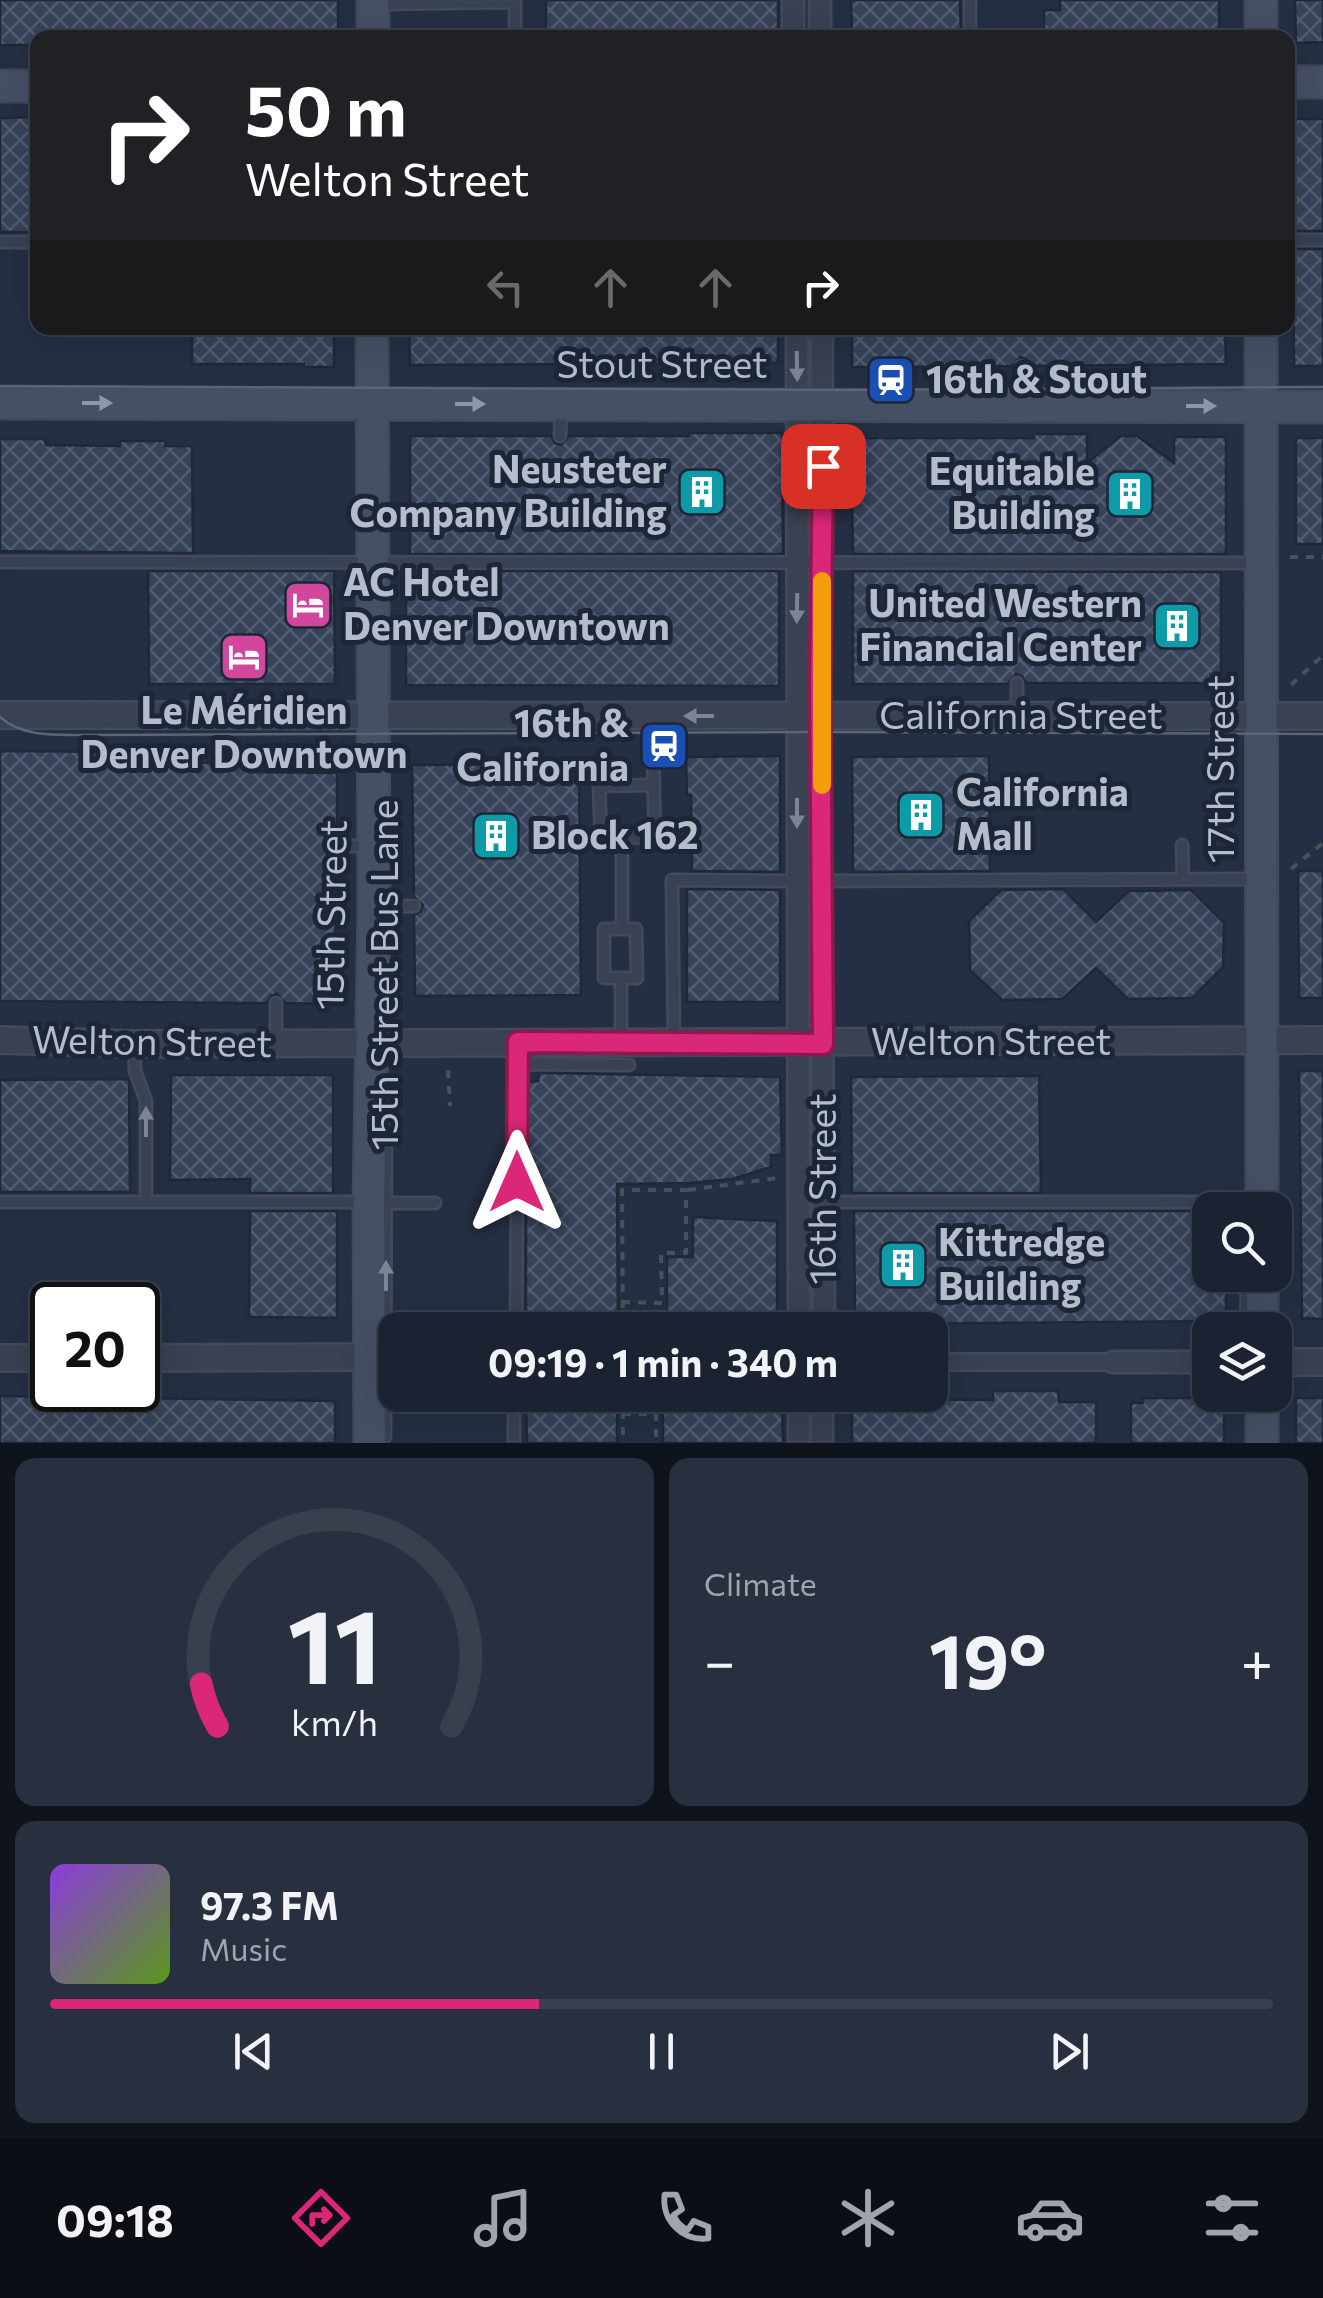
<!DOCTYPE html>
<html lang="en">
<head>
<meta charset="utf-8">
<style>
  body { margin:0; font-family:Commissioner,sans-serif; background:#282f3e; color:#f1f3f6; height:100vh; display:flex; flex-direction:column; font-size:38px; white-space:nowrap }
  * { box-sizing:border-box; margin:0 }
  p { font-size:32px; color:#a0a4ac }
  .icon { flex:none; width:55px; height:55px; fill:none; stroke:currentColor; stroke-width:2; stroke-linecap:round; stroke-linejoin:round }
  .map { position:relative; height:1443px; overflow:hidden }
  .drawer { display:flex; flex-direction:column; gap:15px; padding:15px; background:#0f131c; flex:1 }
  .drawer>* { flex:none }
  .top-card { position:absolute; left:30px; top:30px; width:1265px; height:305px; border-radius:20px; box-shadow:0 10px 40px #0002,0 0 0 2px #39404d; background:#202124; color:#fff; overflow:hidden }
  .fabs { position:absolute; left:1192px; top:1192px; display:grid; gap:20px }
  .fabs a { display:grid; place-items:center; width:100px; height:100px; border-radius:20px; background:#1b2332; box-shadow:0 10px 40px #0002,0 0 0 2px #39404d; font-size:50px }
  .speed { position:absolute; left:30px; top:1282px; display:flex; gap:20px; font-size:50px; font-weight:700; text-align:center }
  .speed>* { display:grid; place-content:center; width:130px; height:130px; border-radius:50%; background:#1b2332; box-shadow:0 10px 40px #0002,0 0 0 2px #39404d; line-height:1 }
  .speed .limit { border:5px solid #111; border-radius:15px; background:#fff; color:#111 }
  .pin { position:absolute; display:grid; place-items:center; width:85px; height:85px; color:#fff; margin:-42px; border-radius:20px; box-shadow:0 5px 15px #0006 }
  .me { position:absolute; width:110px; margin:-55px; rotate:0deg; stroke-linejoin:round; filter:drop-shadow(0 0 8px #0008) }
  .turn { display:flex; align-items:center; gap:35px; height:210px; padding:0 50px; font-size:45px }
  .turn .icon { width:130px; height:130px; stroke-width:2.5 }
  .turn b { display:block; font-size:70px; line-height:85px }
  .lanes { display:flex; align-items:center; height:95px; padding:0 50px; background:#0003; justify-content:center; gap:50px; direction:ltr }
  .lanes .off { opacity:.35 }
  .big { font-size:75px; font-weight:700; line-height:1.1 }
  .drawer .widget { flex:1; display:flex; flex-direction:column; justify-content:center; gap:15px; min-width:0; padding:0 35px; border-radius:20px; background:#282f3e }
  .drawer .dial { align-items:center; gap:0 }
  .dial svg { height:260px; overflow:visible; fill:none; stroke:#39404d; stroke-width:7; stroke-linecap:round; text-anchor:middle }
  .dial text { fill:#f1f3f6; stroke:none }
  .song { display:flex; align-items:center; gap:30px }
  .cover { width:120px; height:120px; border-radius:15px; background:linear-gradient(135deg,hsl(270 70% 55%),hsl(90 70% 35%)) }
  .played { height:10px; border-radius:5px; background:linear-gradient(90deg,#db2777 40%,#39404d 40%) }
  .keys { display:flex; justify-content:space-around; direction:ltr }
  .heat { display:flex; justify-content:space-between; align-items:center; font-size:55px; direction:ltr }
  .drawer .tiles { flex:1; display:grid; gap:15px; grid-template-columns:1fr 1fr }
  .widget:last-child { grid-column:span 2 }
  .trip { position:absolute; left:378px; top:1312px; width:570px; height:100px; border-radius:20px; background:#1b2332; box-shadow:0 10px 40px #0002,0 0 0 2px #39404d; font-weight:700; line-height:100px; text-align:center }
  .tab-bar { display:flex; height:160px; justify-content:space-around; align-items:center; background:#0b0e14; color:#a0a4ac }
  .tab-bar .icon { width:70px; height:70px }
  .tab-bar .on { color:#db2777 }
  .tab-bar b { font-size:45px; color:#f1f3f6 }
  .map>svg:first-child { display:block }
  .building { fill:url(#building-cross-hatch); stroke:#1f2839; stroke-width:2.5 }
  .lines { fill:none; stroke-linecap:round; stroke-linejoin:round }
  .service-casing { stroke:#424a5b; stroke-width:15 }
  .pedestrian-casing { stroke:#424a5b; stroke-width:20 }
  .minor-casing { stroke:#424a5b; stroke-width:25 }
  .tertiary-casing { stroke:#424a5b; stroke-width:30 }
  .secondary-casing { stroke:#424a5b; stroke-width:35 }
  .path { stroke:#3f575b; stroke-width:4; stroke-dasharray:8 8; stroke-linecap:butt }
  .service { stroke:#394152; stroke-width:10 }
  .pedestrian { stroke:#394152; stroke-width:15 }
  .minor { stroke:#394152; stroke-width:20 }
  .tertiary { stroke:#394152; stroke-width:25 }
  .secondary { stroke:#465065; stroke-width:30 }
  .tram { stroke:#5a6579; stroke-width:2.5 }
  .path-bridge { stroke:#3f575b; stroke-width:4; stroke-dasharray:8 8; stroke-linecap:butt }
  .oneway { fill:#7d8595 }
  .oneway2 { fill:#8e97a8 }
  .route-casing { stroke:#8e194d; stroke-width:25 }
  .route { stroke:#db2777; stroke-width:18 }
  .slow { stroke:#f59e0b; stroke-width:18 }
  .labels { text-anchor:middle; stroke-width:10; stroke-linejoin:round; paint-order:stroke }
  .street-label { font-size:38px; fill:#b5bdcc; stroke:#1d2637 }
  .poi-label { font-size:38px; font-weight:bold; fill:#b5bdcc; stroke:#1d2637; text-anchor:start }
</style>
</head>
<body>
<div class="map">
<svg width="1323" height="1443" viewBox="0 0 1323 1443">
  <defs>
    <pattern id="building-cross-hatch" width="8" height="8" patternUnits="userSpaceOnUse" patternTransform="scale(2.5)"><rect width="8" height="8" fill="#364359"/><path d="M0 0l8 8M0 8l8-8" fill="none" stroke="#515c70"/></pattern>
  </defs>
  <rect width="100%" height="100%" fill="#242f43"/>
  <path class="building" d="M0,0H338V38H38V45H0Z
    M546,0H778V38H546Z
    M851,0H960L961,38H852Z
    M1060,0H1219V38H1044V10H1060Z
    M1295,0H1323V42L1296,43Z
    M38,117V232H0V118Z
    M1295,119H1323V231H1296Z
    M1293,249H1323V366H1294Z
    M200,328H334V367H304V364H192V331H200Z
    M409,328H778V363L410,365Z
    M852,328H1225L1226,364L1030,366L1026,359L1020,357L1012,366L916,367V382H871V367H852Z
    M689,433H782L783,554H410V436H551L555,443L561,445L569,436H689Z
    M1034,434H1087V463L1121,436H1137L1174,463V437H1226V554H853L851,438H1034Z
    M1296,438H1323V544H1296Z
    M0,439H45L46,445L120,446V441H166L165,446H192L193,553L0,551Z
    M148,571H334L335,684H149Z
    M406,571H779V686L406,685Z
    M853,571L1221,572V683H1026L1022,676L1016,674L1008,684H853Z
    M0,751L133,752V762L251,763V772L337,773V837L329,839L325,845L329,853L337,855L334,1004L285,1003L277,994L271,996L267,1003L0,1001Z
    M780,756V872L692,871L691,795H687L686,757Z
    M989,756L990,871L853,872L852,757Z
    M579,764L581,995L415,996L414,915L421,911L423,905L414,897L412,765Z
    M1298,871H1323V998H1299Z
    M687,889L780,890V1002H687Z
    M1063,889L1096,922L1129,891L1191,890L1224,923L1223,967L1192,998L1128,999L1096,968L1062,999L1002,1000L970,970L969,921L1001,890Z
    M1299,1071H1323V1319L1302,1318Z
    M539,1073L780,1077L782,1155H771V1167L732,1179L690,1183L617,1184L618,1330H526V1082L538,1081Z
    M171,1075H333V1193H250V1179L170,1180Z
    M1039,1076L1041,1193H852L851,1077Z
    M129,1079L130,1192H0V1080Z
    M250,1211H337V1318L249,1317Z
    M854,1211H1210V1275H1226V1321L855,1324Z
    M693,1217L777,1221V1323H667V1257H693Z
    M993,1391H1058L1059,1402H1096V1443H852V1399L993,1400Z
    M526,1395H617V1443H527Z
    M663,1395H782L783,1443H663Z
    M0,1396L335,1401V1443H0Z
    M1143,1398H1224V1443H1131V1403H1143Z
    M1296,1398H1323V1443H1296Z"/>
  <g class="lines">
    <g class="service-casing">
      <path id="service" d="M515,0V38
        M379,4L515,2
        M970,38V0
        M1288,240H1323
        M0,242H38
        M1021,366L1022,405
        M560,436L561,406
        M0,562L1259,563
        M1017,683V715
        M652,717L655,837L601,838L599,786L654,785
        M1182,845L1183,879
        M334,846H372
        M817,881L1260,879
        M380,906H414
        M621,978H604V929H622
        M276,1003V1042
        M674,1040L672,880L800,881
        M621,1041V978H637L636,929H622V838
        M134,1045L135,1071L146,1101V1202
        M518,1064L629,1065
        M0,1202H364
        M823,1202H1261
        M381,1203H435
        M516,1330L518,1046
        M1246,1330L1247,1281
        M514,1395V1443
        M385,1437L386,1084"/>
    </g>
    <g class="pedestrian-casing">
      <path id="pedestrian" d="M930,1362H1113"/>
    </g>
    <g class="minor-casing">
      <path id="minor" d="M820,0V38
        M793,38V0
        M797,328L799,1330
        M822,328L820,686L824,1330
        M369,1357L395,1358
        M1113,1362H1210
        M799,1443V1395
        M822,1443V1395"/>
    </g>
    <g class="tertiary-casing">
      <path id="tertiary" d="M0,715L1323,716
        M0,1040L134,1044L1323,1040
        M0,1358H52
        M138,1358L369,1357
        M1275,1362H1323"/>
    </g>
    <g class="secondary-casing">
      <path id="secondary" d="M373,0V38
        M1261,0V38
        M1288,82H1323
        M0,86H38
        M1261,328L1262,1210
        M0,403L1323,407
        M1262,1330V1275
        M1262,1395V1443
        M370,1443L369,1202L374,906L372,328"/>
    </g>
    <path class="path" d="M1290,557H1323
      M1291,685L1323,655
      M1291,869L1323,843
      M448,1070L450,1106
      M688,1190L777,1178
      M1278,1258V1227
      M623,1414H656V1443"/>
    <use href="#service" class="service"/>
    <use href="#pedestrian" class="pedestrian"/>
    <use href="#minor" class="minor"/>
    <use href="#tertiary" class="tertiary"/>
    <use href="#secondary" class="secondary"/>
    <path class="tram" d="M0,386L845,390L1323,387
      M0,717C25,740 65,734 97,735L821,732L1323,734"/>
    <path class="path-bridge" d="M622,1302L662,1303L661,1253H686V1190H622L623,1330
      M623,1395V1443"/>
  </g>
  <defs><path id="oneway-solid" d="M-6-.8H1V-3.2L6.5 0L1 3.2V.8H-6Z" transform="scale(2.5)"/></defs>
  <g class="oneway">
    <use href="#oneway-solid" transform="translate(797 366) rotate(89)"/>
    <use href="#oneway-solid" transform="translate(797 608) rotate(91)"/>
    <use href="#oneway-solid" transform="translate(699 716) rotate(180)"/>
    <use href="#oneway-solid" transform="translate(797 813) rotate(90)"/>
    <use href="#oneway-solid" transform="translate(146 1122) rotate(-90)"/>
    <use href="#oneway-solid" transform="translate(386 1276) rotate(-90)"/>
  </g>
  <g class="oneway2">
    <use href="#oneway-solid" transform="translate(97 403)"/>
    <use href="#oneway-solid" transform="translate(470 404)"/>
    <use href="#oneway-solid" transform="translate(1201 406)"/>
  </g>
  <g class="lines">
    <g class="route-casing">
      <path id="route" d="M517,1182L518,1042L823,1044L820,686L823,466"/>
    </g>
    <use href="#route" class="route"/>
    <path class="slow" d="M822,785V581"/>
  </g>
  <defs>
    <g id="station-square" transform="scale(2.5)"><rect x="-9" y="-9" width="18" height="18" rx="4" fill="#1a4fb4" stroke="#1d2637"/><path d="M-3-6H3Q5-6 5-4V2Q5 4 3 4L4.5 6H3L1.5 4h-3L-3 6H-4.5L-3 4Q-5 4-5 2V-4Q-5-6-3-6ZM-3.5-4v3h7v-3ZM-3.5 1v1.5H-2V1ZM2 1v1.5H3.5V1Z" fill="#fff"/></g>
    <g id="building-square" transform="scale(2.5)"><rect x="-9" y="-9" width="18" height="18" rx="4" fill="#0f9aa8" stroke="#1d2637"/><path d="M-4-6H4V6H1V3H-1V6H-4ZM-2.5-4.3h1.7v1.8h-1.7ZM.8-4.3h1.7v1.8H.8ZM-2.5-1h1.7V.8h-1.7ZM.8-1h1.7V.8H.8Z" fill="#fff"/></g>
    <g id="hotel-square" transform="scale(2.5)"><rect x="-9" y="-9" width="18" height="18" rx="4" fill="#d1479c" stroke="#1d2637"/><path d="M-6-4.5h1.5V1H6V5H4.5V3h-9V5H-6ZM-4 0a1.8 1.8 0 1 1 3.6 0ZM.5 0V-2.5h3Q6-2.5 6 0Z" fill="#fff"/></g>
  </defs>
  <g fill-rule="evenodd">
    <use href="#station-square" x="891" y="380"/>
    <use href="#building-square" x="702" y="492"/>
    <use href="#building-square" x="1130" y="494"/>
    <use href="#hotel-square" x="308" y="605"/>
    <use href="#building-square" x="1177" y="626"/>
    <use href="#hotel-square" x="244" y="657"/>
    <use href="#station-square" x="664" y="746"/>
    <use href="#building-square" x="921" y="815"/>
    <use href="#building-square" x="496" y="836"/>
    <use href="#building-square" x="903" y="1265"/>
  </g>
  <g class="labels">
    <g class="street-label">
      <text x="662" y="378">Stout Street</text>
      <text x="1021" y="729">California Street</text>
      <text transform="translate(1221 769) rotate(-90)" y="13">17th Street</text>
      <text transform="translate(332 915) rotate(-89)" y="13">15th Street</text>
      <text transform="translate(385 975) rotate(-90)" y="13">15th Street Bus Lane</text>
      <text transform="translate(152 1042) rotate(1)" y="13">Welton Street</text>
      <text x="991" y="1055">Welton Street</text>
      <text transform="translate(823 1189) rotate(-90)" y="13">16th Street</text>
    </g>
    <g class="poi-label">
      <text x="926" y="393">16th &amp; Stout</text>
      <text x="667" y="483" text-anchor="end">Neusteter<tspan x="667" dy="44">Company Building</tspan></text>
      <text x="1095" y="485" text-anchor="end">Equitable<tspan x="1095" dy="44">Building</tspan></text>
      <text x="343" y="596">AC Hotel<tspan x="343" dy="44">Denver Downtown</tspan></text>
      <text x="1142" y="617" text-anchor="end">United Western<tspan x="1142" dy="44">Financial Center</tspan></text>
      <text x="244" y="724" text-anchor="middle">Le Méridien<tspan x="244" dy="44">Denver Downtown</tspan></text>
      <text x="629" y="737" text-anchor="end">16th &amp;<tspan x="629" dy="44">California</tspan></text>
      <text x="956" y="806">California<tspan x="956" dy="44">Mall</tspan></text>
      <text x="531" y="849">Block 162</text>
      <text x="938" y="1256">Kittredge<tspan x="938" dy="44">Building</tspan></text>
    </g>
  </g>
</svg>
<div class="fabs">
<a><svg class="icon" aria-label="search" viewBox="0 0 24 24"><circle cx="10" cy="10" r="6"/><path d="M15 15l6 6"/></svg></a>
<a><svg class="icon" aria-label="layers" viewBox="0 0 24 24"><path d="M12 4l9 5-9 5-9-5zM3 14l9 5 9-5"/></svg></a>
</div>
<div class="speed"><div class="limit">20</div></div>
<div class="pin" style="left:823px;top:466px;background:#d93025"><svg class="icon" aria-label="arrive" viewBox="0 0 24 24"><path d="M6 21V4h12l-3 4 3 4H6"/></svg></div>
<svg class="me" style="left:517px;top:1182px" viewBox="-20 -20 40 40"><path d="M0-17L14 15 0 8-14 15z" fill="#db2777" stroke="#fff" stroke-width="4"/></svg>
<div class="trip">09:19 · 1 min · 340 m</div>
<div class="top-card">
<div class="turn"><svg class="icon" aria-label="right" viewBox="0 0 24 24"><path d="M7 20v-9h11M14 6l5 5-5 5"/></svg><div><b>50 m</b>Welton Street</div></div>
<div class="lanes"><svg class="icon off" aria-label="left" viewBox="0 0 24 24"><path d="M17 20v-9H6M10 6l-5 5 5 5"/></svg><svg class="icon off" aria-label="ahead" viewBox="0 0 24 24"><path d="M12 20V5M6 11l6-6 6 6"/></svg><svg class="icon off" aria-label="ahead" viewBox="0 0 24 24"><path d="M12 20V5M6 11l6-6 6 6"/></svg><svg class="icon" aria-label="right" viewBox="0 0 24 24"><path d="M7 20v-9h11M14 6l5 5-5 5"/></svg></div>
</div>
</div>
<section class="drawer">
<div class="tiles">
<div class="widget dial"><svg viewBox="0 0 100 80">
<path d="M14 69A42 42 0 1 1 86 69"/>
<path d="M14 69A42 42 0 0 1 9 56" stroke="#db2777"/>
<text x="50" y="56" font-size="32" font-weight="700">11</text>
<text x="50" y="72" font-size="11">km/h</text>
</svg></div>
<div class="widget"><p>Climate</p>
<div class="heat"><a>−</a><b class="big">19°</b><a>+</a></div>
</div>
<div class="widget">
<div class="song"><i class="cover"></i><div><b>97.3 FM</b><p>Music</p></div></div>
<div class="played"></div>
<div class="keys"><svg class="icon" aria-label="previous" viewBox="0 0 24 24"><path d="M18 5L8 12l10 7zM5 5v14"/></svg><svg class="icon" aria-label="pause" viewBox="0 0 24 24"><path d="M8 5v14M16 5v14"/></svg><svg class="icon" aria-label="next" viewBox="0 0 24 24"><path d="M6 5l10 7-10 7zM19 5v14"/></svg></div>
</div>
</div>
</section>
<nav class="tab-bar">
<b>09:18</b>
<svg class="icon on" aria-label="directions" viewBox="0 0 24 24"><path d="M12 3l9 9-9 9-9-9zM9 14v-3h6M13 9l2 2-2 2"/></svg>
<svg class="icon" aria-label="music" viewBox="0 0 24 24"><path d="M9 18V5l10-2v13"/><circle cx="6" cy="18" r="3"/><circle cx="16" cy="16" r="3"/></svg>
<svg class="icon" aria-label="phone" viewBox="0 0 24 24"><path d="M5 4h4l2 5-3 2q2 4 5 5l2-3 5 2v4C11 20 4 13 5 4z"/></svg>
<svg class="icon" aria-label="climate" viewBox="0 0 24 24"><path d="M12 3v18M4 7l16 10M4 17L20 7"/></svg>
<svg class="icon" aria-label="car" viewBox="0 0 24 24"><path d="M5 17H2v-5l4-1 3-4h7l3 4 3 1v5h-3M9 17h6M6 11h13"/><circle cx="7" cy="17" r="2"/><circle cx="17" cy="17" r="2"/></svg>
<svg class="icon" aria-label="filters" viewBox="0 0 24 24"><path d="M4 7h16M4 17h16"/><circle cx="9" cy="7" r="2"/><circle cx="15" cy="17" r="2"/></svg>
</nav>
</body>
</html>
